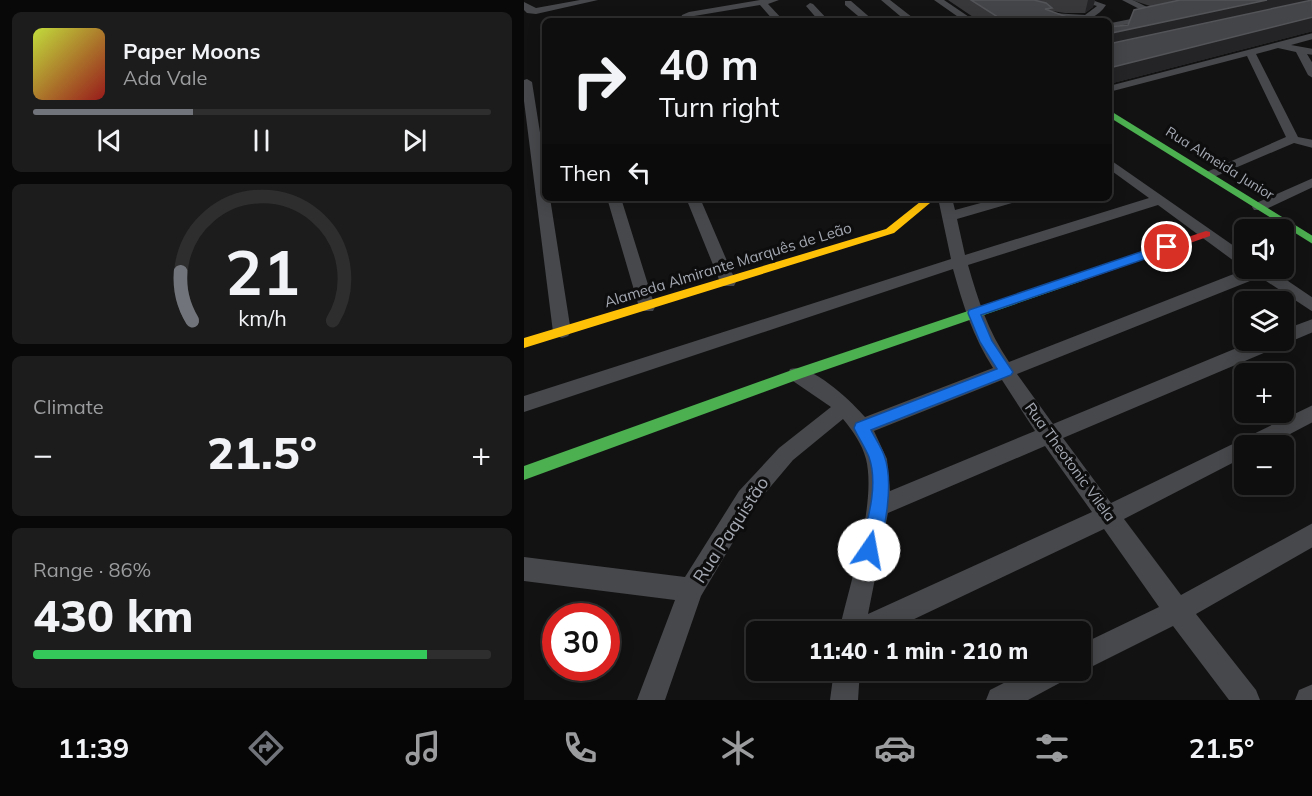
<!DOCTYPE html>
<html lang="en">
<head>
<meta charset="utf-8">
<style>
  body { margin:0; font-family:Mulish,sans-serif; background:#1c1c1c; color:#f1f3f6; height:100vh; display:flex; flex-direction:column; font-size:22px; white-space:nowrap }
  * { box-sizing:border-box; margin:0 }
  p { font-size:20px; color:#9b9c9e }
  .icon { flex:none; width:33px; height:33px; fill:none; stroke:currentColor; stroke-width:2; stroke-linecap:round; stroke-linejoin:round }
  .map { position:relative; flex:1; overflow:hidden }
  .side { display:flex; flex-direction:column; gap:12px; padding:12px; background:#080808; width:524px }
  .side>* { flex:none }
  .hud { position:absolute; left:18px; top:18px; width:570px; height:183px; border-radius:9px; box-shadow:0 3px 15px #0003,0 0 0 2px #2e2e2e; background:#0e0e0e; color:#f1f3f6; overflow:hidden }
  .fabs { position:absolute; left:710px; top:219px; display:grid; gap:12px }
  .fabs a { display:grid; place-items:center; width:60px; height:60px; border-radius:9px; background:#0e0e0e; box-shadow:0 3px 15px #0003,0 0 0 2px #2e2e2e; font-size:30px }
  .speed { position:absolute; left:18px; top:603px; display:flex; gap:12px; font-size:30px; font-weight:700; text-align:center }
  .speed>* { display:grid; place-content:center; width:78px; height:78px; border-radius:50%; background:#0e0e0e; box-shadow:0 3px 15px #0003,0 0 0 2px #2e2e2e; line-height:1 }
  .speed .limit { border:9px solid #d22; background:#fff; color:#111 }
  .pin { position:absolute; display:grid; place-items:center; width:51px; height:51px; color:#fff; margin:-26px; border:3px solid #fff; border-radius:50%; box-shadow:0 2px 6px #0007 }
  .me { position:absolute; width:66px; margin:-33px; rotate:12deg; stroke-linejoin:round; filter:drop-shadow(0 0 4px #0008) }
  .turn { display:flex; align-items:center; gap:21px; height:126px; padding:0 18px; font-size:27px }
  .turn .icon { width:78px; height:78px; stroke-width:2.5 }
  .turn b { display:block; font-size:42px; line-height:51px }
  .then { display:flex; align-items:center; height:57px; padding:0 18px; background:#0003; gap:12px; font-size:22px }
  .big { font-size:45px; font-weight:800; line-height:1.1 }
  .side .tile { flex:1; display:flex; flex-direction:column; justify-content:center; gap:9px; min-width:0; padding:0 21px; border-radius:9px; background:#1c1c1c }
  .side .dial { align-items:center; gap:0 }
  .dial svg { height:156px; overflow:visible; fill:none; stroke:#2e2e2e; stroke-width:7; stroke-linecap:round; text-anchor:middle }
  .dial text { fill:#f1f3f6; stroke:none }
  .song { display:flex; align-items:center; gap:18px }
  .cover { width:72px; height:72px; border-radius:9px; background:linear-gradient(135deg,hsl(70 70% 55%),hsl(0 70% 35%)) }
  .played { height:6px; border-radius:3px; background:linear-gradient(90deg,#71747a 35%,#2e2e2e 35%) }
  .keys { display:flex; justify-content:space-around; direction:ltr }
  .heat { display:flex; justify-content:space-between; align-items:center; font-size:33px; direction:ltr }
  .charge { height:9px; border-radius:4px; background:linear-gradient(90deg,#34c759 86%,#2e2e2e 0) }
  .trip { position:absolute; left:222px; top:621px; width:345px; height:60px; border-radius:9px; background:#0e0e0e; box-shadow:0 3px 15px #0003,0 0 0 2px #2e2e2e; font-weight:800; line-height:60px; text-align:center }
  .tabs { display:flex; height:96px; justify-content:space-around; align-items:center; background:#060606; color:#9b9c9e }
  .tabs .icon { width:42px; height:42px }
  .tabs .selected { color:#71747a }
  .tabs b { font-size:27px; color:#f1f3f6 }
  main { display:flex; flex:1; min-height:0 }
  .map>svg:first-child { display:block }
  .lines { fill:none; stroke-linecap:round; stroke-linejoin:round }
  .street { fill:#47484b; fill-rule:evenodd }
  .fast { fill:#4caf50; fill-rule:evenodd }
  .slow { fill:#ffc107; fill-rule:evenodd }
  .jam { fill:#c62828; fill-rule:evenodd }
  .wall { fill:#38383b }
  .shaded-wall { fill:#242426 }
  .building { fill:#444548; stroke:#535458; stroke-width:1.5 }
  .route { fill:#1a73e8; stroke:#114b97; stroke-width:1.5 }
  .labels { text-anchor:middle; stroke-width:6; stroke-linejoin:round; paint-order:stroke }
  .far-street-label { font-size:14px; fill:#a4a9b2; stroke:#0d0d0e }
  .street-label { font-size:15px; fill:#a4a9b2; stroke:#0d0d0e }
  .near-street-label { font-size:18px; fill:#a4a9b2; stroke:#0d0d0e }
</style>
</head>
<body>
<main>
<section class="side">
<div class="tile">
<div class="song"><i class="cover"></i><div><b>Paper Moons</b><p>Ada Vale</p></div></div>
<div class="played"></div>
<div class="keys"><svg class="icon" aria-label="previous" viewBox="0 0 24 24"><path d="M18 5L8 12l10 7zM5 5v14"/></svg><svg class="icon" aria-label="pause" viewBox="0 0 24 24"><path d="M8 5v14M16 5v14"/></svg><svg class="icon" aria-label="next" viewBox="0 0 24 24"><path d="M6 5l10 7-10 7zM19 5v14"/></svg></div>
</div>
<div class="tile dial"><svg viewBox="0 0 100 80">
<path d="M14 69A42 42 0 1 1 86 69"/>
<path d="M14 69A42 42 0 0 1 8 44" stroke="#71747a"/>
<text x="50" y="56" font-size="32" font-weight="700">21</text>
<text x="50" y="72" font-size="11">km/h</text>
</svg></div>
<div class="tile"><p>Climate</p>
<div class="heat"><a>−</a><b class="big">21.5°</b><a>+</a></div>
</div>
<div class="tile"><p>Range · 86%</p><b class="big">430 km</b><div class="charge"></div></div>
</section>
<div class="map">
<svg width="789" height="700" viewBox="0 0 789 700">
  <rect width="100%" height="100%" fill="#121213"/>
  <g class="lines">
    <path class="street" d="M56,0H74L12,14L3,13L0,10V2L12,8Z
      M236,0H255L244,4L260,21H250L236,5L170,16L166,18V21H156L158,15L165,12Z
      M357,0H366L393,21H382Z
      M410,0H420L451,21H440Z
      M553,0H568L582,5C571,23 541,27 524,16L528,13L561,15L573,6Z
      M598,0H609L639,15L628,20L587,27V23L627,15Z
      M321,1H327L350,21H340L321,5Z
      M286,3L289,4L305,21H295L282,6Z
      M789,33V39L767,45L789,49V55L783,54L789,64V78L784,75L772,52L754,48L732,54L774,137L789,140V148L770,143L690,177L685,178L678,174L762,137L723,56L585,92V86Z
      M3,79L8,82L21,164V198H26L47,332L44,336L38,338L32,336L29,332L0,101V80Z
      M585,159L720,253V265L714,264L634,205L444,265C454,300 464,331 485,362L725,268H745L789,298V312L736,277L493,374L529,424L732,340H759V330L789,319V332L539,438L587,503L789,405V422L743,446H720V457L600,519L657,595L789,523V547L672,614L732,690L736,700H705L649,626L565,668L556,672L552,670H556V645L635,607L580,529L363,632H315C325,585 353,504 342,459C338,444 329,431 319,419L269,460L231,505L177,596L141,700H113L151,600L0,581V557L161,577L215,491L255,448L307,407L266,379L264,374L266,369C287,362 328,402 341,417L469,368C449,337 439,305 429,269L0,412V396L427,259L414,198H428L431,210L475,198H497L495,201L433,219L441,255L625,198L585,169ZM478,380L511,431L366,491L363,459L350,431ZM521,446L568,512L344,614L364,513Z
      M789,178V187L740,210H730L728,207L730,204Z
      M83,198H97L131,307L129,311H117L115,307Z
      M162,198H176L212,282L210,286H198L196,282Z
      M310,670H336L334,700H306Z
      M505,670H547L543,679L504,700H462L466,690Z
      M789,684V700H771L775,690Z"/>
    <path class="fast" d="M585,110L789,236V244L585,117Z
      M554,274L558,275L560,278L558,281L278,378L0,480V466L268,370Z"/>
    <path class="slow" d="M401,198H412L370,233L0,348V338L362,229Z"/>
    <path class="jam" d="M682,231L686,232V236L558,281H550L548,278L550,275Z"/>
  </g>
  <path class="wall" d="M424,0H571L569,7L561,13H541L528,11V12L554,21H455Z
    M608,0H789V31L585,84V27L604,25L626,6Z"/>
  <path class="shaded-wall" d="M564,0H571L569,7L561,13Z
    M743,0H789L585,49L588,33Z
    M789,17V31L585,84V68Z"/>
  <path class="building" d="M447,0H510L522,3L528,8L521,9L554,21H480Z
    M656,0H743L588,33L586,41L589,43L788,0L789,17L585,68V27L604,25L610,10Z"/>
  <path class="route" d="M643,243L647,244V250L457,315L468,341L489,372L487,375L347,430C351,438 357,447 360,455C370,481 362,532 351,557L345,559L339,557L336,550C343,522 355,486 345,457C341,447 334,437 330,428L332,423L473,369L456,342L444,313L445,310Z"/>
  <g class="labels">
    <g class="far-street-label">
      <text transform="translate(696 163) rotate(32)" y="5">Rua Almeida Junior</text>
    </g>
    <g class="street-label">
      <text transform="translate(204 265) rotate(-17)" y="5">Alameda Almirante Marquês de Leão</text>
      <text transform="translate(546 462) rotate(54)" y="5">Rua Theotonic Vilela</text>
    </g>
    <g class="near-street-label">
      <text transform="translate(207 530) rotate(-57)" y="6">Rua Paquistão</text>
    </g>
  </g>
</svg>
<div class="fabs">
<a><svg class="icon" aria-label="sound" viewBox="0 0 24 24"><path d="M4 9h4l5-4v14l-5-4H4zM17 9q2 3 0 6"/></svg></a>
<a><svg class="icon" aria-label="layers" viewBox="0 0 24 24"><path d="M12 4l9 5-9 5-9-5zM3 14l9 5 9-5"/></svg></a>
<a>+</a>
<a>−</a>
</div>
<div class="speed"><div class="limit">30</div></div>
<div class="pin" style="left:643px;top:247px;background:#d93025"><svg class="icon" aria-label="arrive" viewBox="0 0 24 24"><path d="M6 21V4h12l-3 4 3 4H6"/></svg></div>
<svg class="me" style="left:345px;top:550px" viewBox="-20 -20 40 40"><circle r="19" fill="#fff"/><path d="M0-13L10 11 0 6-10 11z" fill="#1a73e8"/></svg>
<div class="trip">11:40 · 1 min · 210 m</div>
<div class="hud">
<div class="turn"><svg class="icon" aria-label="right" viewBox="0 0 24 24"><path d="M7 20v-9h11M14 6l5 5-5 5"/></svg><div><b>40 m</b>Turn right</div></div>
<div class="then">Then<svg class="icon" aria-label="left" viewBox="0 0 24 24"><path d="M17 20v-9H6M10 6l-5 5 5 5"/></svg></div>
</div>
</div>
</main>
<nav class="tabs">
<b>11:39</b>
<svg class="icon selected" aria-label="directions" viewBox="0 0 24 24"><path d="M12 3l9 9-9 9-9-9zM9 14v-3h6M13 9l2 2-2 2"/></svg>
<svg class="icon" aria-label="music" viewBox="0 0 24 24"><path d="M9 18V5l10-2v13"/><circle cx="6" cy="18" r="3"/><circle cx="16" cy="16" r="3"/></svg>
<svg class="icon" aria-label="phone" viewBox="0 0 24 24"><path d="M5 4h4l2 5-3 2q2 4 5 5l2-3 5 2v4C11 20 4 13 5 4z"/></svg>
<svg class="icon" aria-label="climate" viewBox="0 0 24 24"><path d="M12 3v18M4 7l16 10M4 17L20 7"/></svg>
<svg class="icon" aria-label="car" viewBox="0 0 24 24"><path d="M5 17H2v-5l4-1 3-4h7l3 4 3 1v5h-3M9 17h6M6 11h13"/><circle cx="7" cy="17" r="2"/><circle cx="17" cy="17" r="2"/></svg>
<svg class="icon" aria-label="filters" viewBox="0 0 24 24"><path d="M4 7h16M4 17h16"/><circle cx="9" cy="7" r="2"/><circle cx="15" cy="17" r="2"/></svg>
<b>21.5°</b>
</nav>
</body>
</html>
